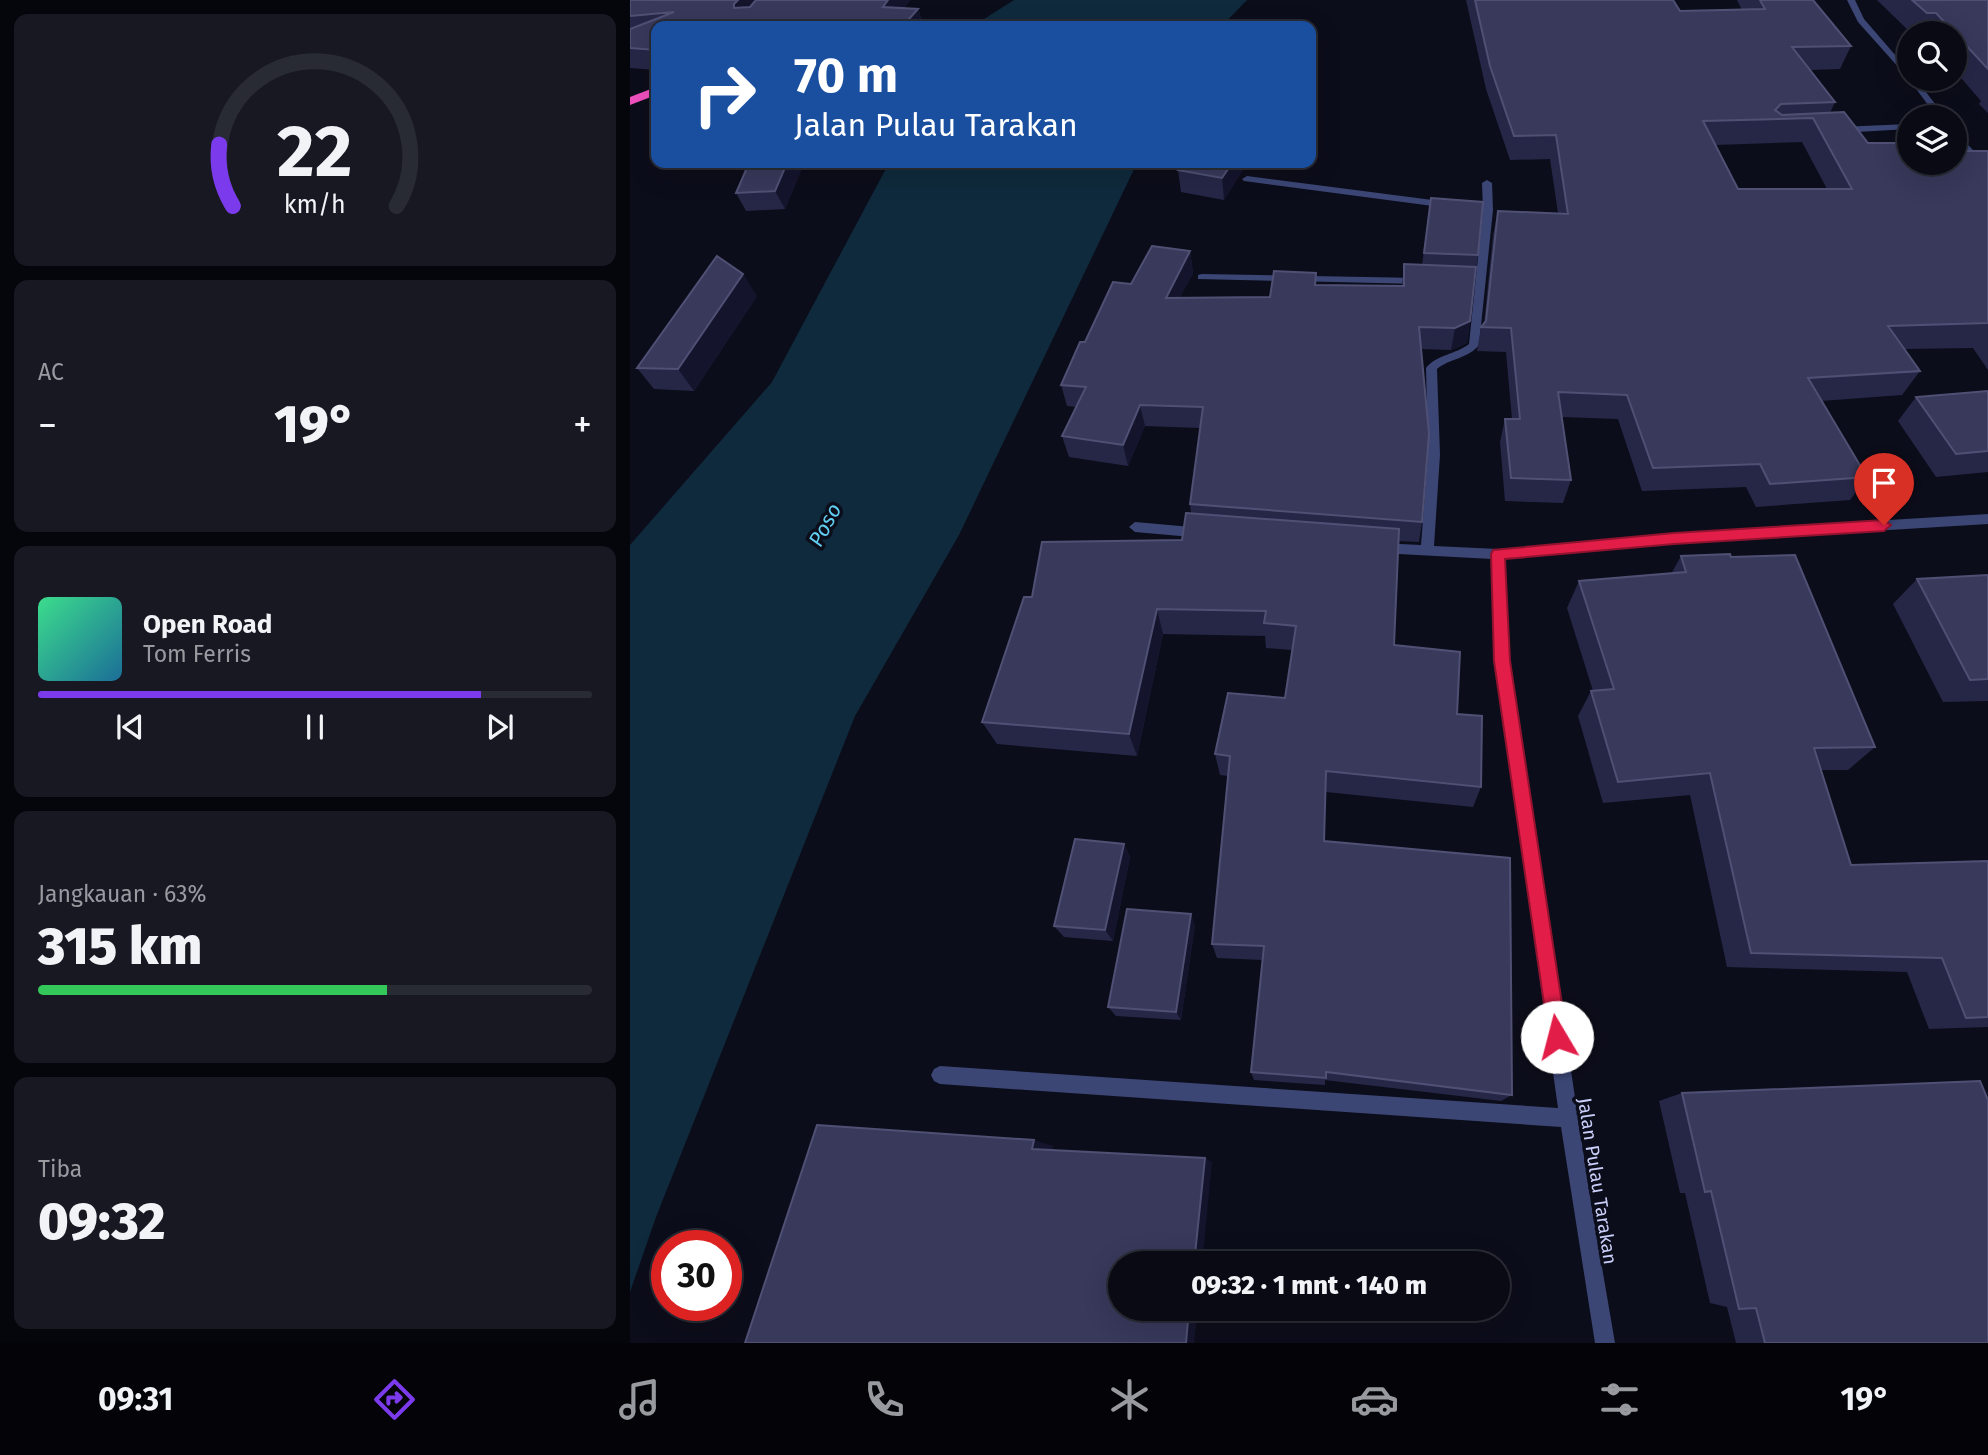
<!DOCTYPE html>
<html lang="id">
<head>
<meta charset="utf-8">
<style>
  body { margin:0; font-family:"Fira Sans",sans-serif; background:#171822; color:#f1f3f6; height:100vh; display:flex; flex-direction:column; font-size:26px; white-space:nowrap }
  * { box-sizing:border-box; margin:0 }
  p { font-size:23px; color:#999aa0 }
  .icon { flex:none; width:38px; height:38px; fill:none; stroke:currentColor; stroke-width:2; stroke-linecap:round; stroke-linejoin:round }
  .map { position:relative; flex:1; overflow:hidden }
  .panel { display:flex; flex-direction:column; gap:14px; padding:14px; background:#05060b; width:630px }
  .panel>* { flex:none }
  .guide { position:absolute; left:21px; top:21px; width:665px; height:147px; border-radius:14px; box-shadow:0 7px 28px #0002,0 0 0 2px #292b34; background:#1a4fa0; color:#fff; overflow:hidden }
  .buttons { position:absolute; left:1267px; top:21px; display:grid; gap:14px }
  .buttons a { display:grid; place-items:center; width:70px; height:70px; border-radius:50%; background:#090a14; box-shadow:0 7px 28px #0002,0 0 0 2px #292b34; font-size:35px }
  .speed { position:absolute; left:21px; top:1230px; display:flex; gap:14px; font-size:35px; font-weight:700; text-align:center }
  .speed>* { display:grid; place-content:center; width:91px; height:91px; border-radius:50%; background:#090a14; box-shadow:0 7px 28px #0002,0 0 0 2px #292b34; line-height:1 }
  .speed .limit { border:10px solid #d22; background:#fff; color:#111 }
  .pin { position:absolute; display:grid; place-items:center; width:60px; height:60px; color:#fff; margin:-72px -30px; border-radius:50% 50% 50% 0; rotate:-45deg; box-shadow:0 0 7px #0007 }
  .pin .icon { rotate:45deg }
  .me { position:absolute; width:77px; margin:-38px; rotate:352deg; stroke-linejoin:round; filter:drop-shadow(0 0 5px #0008) }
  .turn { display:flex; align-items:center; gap:24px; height:147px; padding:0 28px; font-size:32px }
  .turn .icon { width:91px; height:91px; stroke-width:2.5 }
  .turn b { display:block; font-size:49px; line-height:60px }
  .big { font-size:52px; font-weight:800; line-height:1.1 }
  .panel .widget { flex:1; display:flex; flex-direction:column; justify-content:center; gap:10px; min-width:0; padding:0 24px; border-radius:14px; background:#171822 }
  .panel .dial { align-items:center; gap:0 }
  .dial svg { height:182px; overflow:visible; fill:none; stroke:#292b34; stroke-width:7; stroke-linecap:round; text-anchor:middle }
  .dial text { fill:#f1f3f6; stroke:none }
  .song { display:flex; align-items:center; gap:21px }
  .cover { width:84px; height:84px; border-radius:10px; background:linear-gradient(135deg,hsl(150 70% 55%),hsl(200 70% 35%)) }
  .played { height:7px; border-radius:4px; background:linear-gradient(90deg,#7c3aed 80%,#292b34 80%) }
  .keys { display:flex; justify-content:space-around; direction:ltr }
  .heat { display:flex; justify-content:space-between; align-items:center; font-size:38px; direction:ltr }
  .charge { height:10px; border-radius:5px; background:linear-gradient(90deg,#34c759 63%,#292b34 0) }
  .trip { position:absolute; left:478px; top:1251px; width:402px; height:70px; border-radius:35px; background:#090a14; box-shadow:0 7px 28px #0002,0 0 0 2px #292b34; font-weight:800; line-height:70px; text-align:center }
  .tab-bar { display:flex; height:112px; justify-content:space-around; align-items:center; background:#040408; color:#999aa0 }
  .tab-bar .icon { width:49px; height:49px }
  .tab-bar .selected { color:#7c3aed }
  .tab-bar b { font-size:32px; color:#f1f3f6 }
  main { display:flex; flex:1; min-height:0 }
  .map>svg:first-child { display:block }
  .water { fill:#0f2a3c }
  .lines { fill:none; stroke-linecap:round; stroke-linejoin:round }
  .street { fill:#3b4675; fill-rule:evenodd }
  .highway { fill:#f050bf; fill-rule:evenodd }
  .wall { fill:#262747; fill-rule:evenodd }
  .shaded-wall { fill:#14152d }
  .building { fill:#38395b; stroke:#4f5074; stroke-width:2; fill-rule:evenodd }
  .route { fill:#e11d48; stroke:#92132f; stroke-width:2 }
  .labels { text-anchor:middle; stroke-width:7; stroke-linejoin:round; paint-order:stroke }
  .street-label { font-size:19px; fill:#cacffa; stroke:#0c0d1a }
  .water-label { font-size:21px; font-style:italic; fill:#61cef1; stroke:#0c0d1a }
</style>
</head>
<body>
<main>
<section class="panel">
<div class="widget dial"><svg viewBox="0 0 100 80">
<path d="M14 69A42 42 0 1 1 86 69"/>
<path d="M14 69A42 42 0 0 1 8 42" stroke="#7c3aed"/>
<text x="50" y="56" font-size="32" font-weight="700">22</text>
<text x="50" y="72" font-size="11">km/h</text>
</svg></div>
<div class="widget"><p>AC</p>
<div class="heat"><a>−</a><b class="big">19°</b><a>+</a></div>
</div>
<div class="widget">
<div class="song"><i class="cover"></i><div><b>Open Road</b><p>Tom Ferris</p></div></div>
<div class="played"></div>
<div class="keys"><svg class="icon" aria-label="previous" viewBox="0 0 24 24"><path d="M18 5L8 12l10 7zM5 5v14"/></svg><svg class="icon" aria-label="pause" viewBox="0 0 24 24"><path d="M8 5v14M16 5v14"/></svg><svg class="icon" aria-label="next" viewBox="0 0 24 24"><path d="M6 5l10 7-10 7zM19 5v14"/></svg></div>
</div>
<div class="widget"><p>Jangkauan · 63%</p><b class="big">315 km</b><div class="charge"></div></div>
<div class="widget"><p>Tiba</p><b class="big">09:32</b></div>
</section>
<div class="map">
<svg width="1358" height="1343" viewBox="0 0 1358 1343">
  <rect width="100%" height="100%" fill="#0c0d1a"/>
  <path class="water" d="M384,0H617L592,26H343Z
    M259,163H507L329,535L225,716L26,1217L0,1292V545L142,382Z"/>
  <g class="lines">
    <path class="street" d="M1217,0H1225L1234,19L1279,71V79H1286L1315,117H1307L1278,78L1228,22Z
      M1279,124V129L1209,133L1205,130L1209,127Z
      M1325,131L1358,166V175L1355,174L1325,139Z
      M617,176L818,202L823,205L818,208L614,181L612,179Z
      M857,180L862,183L863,210L849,345C838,359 820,358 807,369L810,455L804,546L868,549L1044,533L1358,514V524L1044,543L875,558L879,661L961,1203L985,1343H965L931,1127L310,1084L304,1081L301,1075L304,1069L310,1066L928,1108L865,661L862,559L750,553L744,548L750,543L791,545L798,455L796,368C807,354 825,355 839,344L853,210L852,183Z
      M572,274L790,278L795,281L790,284L568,279V275Z
      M505,522L573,528L579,533L573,538L505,532L499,527Z"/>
    <path class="highway" d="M26,87V95L0,105V97Z"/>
  </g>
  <path class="wall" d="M0,0H280L274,8L288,9L294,26H26V70L0,68Z
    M836,0H1043L1050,11L1112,10L1107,0H1183L1221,46L1210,69L1181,70L1205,102L1200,113L1238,143L1279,163L1358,151V370L1343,348L1275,349L1290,371L1272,395L1191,401L1237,477L1220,500L1126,507L1116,487L1012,491L988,419L932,417L941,480L933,503L875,501L870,442L875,419H882L876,352L847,351L851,327L854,324L863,235L868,211L928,213L920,159L880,160L856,89ZM1172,142L1197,189H1108L1085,145Z
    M1247,0H1358V113L1349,104L1351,101L1325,71V33H1281Z
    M174,163L155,209L116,211L106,193Z
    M553,163H617L594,200L551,192L548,170Z
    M801,198L848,255L840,321L837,343L821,350L791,349L792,522L789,542L768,541L764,645L827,714L851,787L843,807L696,792L694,841L882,1095L871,1101L695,1080V1085L624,1080L621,1072L633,960L587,958L582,944L598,776L590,775L585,754L655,698L662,650L636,648L635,636L533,634L507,756L367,744L352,722L402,597L552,540L561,513L560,504L570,428L515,426L498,466L439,457L432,436L446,407L437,406L431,385L455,342L501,284L560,251L563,273L550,297H640L686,285L772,286L774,264L792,265Z
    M127,296L64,391L24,389L7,368Z
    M1358,391V472L1306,477L1268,421L1286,397Z
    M1051,556L1101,557L1245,747L1218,770H1191L1221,865L1358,861V1027L1299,1029L1277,972L1097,967L1060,795L973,803L948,716L961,691H963L937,608L949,581L1041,574Z
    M1358,575V701L1313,702L1263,604L1287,579Z
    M494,844L500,857L483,941L434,937L424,926Z
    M565,925L551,1020L486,1016L478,1007Z
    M1052,1093L1358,1343H1106L1097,1307L1080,1303L1055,1193H1050L1029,1101Z"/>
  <path class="shaded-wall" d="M108,0H136L114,24L104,8V4Z
    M258,0H280L261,26L253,7Z
    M288,9L294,26H273Z
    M157,163H174L155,209L145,191Z
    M602,163H617L594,200L592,178Z
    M560,251L563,273L539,319L536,298Z
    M113,274L127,296L64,391L48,369Z
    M840,321L837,343L821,350L825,328Z
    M510,405L515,426L498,466L493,445Z
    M527,609L533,634L507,756L499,734Z
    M494,844L500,857L483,941L475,930Z
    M561,914L565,925L551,1020L546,1012Z
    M404,1140L423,1146L422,1154L402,1149Z
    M575,1158L582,1162L572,1264H564Z
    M559,1309H568L564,1343H556Z"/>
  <path class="building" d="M0,0H108L104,4V8L120,7L126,0H258L253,7L288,9L273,26H26V50L0,48V29L44,12L0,16Z
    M845,0H1043L1050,11L1135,9L1130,0H1183L1221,46L1162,47L1205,102L1151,104L1145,110L1152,115L1214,112L1238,143H1279V163H1325V151H1358V323L1258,326L1290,371L1178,378L1237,477L1140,484L1130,464L1023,468L997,395L928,392L941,480L881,478L875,419H890L881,328L851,327L856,321L868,211L938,214L926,135L884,136L860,66ZM1183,118L1222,189H1108L1073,121Z
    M1282,0H1358V69L1306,13H1297Z
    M119,163H157L145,191L106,193Z
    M553,163H602L592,178L548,170Z
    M801,198L853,202L848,255L794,253Z
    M522,246L560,251L536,298L640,297L644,271L686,273L685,285L774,286V264L846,267L840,321L825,328L789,327L799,434L792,522L560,504L573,407L510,405L493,445L432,436L456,387L431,385L450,342H455L483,282L501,284Z
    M87,256L113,274L48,369L7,368Z
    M1358,391V451L1326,454L1286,397Z
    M556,513L769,529L764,645L830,652L827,714L852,716L851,787L696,771L694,841L880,858L882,1095L696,1072V1078L621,1072L634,946L582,944L600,756L585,754L598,693L655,698L666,626L634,623L636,611L527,609L499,734L352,722L394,597H402L412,542L552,540Z
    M1100,554L1101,557L1165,555L1245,747L1184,748L1221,865L1358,861V1017L1336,1018L1312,958L1121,953L1080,773L988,782L961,691L984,689L949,581L1056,572L1051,556Z
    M1358,575V679L1340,680L1287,579Z
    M445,839L494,844L475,930L424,926Z
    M497,909L561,914L546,1012L478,1007Z
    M1350,1081L1358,1100V1343H1135L1126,1308L1109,1309L1081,1191L1075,1192L1052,1093Z
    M187,1125L404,1140L402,1149L575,1158L564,1264H490V1309H559L556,1343H115Z"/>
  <path class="route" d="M1254,520L1261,525L1254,531L1044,544L875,559L880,661L937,1037L934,1045L927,1047L920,1045L864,661L861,554L863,550L1044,533Z"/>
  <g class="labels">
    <g class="street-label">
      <text transform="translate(968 1181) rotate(81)" y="7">Jalan Pulau Tarakan</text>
    </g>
    <g class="water-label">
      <text transform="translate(195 525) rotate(-62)" y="7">Poso</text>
    </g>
  </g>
</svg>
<div class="buttons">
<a><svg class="icon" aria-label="search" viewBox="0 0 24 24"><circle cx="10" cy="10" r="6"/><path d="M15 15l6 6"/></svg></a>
<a><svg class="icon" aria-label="layers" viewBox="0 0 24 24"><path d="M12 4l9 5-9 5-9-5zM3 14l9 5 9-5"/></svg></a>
</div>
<div class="speed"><div class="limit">30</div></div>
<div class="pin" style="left:1254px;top:525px;background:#d93025"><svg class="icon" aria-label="arrive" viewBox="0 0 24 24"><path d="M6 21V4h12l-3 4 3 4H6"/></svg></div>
<svg class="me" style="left:927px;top:1037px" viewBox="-20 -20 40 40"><circle r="19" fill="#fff"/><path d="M0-13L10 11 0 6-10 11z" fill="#e11d48"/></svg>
<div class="trip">09:32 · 1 mnt · 140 m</div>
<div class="guide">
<div class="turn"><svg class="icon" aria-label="right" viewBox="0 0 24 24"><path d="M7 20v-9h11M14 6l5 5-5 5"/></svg><div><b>70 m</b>Jalan Pulau Tarakan</div></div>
</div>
</div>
</main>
<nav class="tab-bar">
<b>09:31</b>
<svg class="icon selected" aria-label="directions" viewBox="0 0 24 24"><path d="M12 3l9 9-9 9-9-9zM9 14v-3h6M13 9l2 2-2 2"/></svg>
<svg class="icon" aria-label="music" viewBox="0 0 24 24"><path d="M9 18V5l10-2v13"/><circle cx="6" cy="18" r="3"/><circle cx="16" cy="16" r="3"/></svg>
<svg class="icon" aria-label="phone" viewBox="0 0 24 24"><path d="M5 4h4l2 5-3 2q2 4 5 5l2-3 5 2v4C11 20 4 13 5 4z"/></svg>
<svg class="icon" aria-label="climate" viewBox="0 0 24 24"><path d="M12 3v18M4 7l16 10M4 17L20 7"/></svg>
<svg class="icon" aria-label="car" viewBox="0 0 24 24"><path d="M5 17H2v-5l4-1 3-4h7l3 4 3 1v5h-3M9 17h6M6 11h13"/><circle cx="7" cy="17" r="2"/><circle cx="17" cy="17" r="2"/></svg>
<svg class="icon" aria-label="filters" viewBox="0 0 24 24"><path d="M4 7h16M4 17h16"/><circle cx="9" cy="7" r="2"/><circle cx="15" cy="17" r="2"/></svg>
<b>19°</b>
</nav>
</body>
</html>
